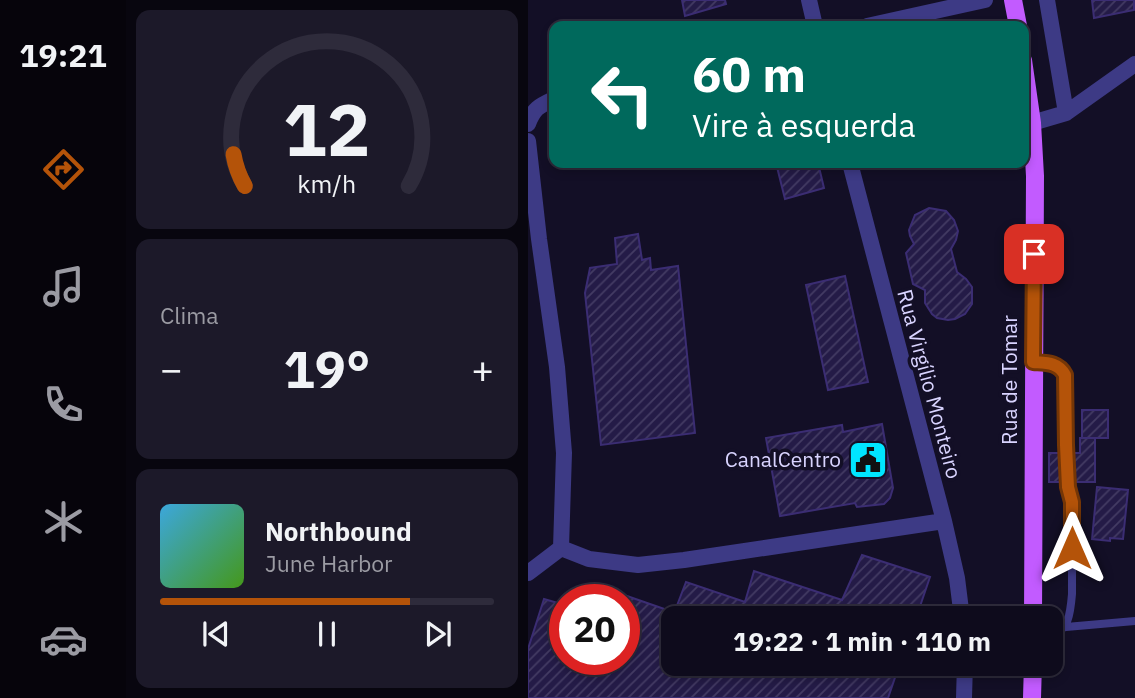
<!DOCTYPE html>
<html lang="pt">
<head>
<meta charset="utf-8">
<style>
  body { margin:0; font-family:"IBM Plex Sans",sans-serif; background:#1c1929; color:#f1f3f6; height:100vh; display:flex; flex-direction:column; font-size:26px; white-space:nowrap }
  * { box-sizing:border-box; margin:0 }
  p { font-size:23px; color:#9b9ba3 }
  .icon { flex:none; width:38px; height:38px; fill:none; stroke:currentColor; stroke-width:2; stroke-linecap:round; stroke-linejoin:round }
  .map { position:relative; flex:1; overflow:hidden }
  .panel { display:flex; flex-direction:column; gap:10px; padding:10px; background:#08060f; width:402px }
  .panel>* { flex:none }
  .hud { position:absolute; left:21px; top:21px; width:480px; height:147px; border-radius:14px; box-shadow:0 4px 10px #0003,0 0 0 2px #2e2b3b; background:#00695c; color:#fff; overflow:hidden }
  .speed { position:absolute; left:21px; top:584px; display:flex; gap:14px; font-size:35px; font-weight:700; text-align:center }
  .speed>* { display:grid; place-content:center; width:91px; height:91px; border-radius:50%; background:#0e0b1c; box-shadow:0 4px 10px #0003,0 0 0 2px #2e2b3b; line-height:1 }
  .speed .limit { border:10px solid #d22; background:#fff; color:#111 }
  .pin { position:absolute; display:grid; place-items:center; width:60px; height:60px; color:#fff; margin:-30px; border-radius:14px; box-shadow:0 4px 10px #0006 }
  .me { position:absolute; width:77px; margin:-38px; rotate:0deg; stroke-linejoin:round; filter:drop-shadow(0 0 5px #0008) }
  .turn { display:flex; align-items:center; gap:24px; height:147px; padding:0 28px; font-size:32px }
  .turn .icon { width:91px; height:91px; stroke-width:2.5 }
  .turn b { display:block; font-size:49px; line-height:60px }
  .big { font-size:52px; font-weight:700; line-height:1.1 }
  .panel .card { flex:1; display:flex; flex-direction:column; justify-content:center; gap:10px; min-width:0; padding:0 24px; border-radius:14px; background:#1c1929 }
  .panel .dial { align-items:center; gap:0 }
  .dial svg { height:182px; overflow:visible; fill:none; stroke:#2e2b3b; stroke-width:7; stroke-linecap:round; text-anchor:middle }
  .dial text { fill:#f1f3f6; stroke:none }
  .song { display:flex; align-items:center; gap:21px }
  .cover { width:84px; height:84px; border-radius:10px; background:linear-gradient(135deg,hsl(200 70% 55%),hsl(100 70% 35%)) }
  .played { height:7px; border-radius:4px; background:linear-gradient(90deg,#b45309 75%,#2e2b3b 75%) }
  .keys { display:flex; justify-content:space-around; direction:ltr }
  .heat { display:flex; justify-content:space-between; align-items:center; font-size:38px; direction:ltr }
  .trip { position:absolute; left:133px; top:606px; width:402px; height:70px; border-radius:14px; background:#0e0b1c; box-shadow:0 4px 10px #0003,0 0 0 2px #2e2b3b; font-weight:700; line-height:70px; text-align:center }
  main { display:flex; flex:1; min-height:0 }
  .tabs { display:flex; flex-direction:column; width:126px; justify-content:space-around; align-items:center; background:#06040b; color:#9b9ba3 }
  .tabs .icon { width:49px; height:49px }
  .tabs .active { color:#b45309 }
  .tabs b { font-size:32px; color:#f1f3f6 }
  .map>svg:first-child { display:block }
  .building { fill:url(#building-hatch); stroke:#3b2d73; stroke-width:2 }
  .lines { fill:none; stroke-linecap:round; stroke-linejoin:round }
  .lane { stroke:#3d3a85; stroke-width:8 }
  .street { stroke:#3d3a85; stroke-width:16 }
  .primary { stroke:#c25bff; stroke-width:18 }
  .route-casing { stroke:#753606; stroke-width:18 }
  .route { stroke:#b45309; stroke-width:12 }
  .labels { text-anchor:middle; stroke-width:7; stroke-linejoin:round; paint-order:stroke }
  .street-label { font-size:21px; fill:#d9d4ff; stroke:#130f26 }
  .poi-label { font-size:21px; fill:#d9d4ff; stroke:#130f26; text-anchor:end }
</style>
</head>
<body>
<main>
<nav class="tabs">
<b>19:21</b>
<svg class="icon active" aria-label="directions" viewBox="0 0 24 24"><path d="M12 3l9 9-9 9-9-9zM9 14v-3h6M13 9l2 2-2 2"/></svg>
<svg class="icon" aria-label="music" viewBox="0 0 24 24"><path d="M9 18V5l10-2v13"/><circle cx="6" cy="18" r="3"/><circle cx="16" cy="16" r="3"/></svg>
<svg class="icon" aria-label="phone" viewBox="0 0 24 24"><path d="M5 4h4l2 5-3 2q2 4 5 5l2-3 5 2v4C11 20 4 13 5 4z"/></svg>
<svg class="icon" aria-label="climate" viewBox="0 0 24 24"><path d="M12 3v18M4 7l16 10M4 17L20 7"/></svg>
<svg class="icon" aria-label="car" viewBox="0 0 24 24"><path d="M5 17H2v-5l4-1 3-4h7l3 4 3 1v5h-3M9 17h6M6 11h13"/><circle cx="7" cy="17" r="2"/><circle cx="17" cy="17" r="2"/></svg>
</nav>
<section class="panel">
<div class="card dial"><svg viewBox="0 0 100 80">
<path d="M14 69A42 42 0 1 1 86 69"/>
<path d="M14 69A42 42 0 0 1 9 55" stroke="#b45309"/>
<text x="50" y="56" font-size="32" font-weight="700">12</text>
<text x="50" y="72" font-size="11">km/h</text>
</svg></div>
<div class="card"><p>Clima</p>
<div class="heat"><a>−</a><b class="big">19°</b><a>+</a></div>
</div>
<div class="card">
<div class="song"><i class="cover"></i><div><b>Northbound</b><p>June Harbor</p></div></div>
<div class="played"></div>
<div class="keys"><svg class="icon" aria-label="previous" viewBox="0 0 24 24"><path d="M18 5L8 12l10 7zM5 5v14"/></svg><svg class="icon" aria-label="pause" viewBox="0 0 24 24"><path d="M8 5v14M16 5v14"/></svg><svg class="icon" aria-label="next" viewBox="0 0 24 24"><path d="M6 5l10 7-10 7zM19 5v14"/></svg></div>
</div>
</section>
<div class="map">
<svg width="607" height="698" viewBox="0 0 607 698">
  <defs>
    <pattern id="building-hatch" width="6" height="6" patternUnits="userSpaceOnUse" patternTransform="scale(1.75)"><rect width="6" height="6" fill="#241b47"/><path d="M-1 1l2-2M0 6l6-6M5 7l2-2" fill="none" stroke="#433b63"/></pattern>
  </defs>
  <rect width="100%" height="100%" fill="#130f26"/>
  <path class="building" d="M154,0H197L198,4L157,16Z
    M564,0H606V10L566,18Z
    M248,163H290L296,188L257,199Z
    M401,208L418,211L426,220L430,231L428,240L423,249L429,272L438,279L444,287V304L437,314L427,319L420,320L409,318L404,314L397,303V290L385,284L378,253L386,244L382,236L381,230L387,215Z
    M110,234L114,260L122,258L123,270L150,266L167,433L73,445L57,293L62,268L89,264L87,238Z
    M317,276L340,382L300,390L278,285Z
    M554,410H580V438H554Z
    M354,424L365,488L362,498L356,504L329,507L327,503L252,516L238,438L314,425L315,432Z
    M552,438H567V482H546L545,453H552Z
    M521,453H532L533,482H521Z
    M569,487L600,490L595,539L582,538V541L564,539Z
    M334,555L402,577L388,618H145V663H372L360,698H0V649L16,599L37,605V660H96V595L145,612V616L158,582L217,602L226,571L314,600Z"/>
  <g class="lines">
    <path class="lane" d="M505,362C518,363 530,362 537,375L538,445L540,487L544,502V594C542,618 541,624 523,641
      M538,627L607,621"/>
    <path class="street" d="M281,0L287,26
      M519,0L538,113
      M339,26L457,0
      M504,123L538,113L607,64
      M0,124C6,108 11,106 26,99
      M0,141L11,239L29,367L36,453L33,548L61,559L110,565L156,560L416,521
      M322,163L416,521L429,578L434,618
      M0,573L33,548
      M436,698L437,663"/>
    <path class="primary" d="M485,0L490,26
      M495,60L504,123L507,176L505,618
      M504,698L505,663"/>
  </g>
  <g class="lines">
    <g class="route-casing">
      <path id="route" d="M506,254L505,362C518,363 530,362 537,375L538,445L540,487L544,502V548"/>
    </g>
    <use href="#route" class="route"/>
  </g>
  <defs>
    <g id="civic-square" transform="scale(2.0125)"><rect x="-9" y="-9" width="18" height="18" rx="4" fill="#00e5ff" stroke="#130f26"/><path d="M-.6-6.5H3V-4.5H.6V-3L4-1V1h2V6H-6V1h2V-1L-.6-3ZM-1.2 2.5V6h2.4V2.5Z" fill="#111"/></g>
  </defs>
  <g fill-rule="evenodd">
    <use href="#civic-square" x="340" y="460"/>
  </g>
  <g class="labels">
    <g class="street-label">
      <text transform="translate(482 380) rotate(-90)" y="7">Rua de Tomar</text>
      <text transform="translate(401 384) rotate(75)" y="7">Rua Virgílio Monteiro</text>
    </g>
    <g class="poi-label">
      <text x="313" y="467">CanalCentro</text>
    </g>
  </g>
</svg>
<div class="speed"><div class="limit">20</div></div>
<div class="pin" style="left:506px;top:254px;background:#d93025"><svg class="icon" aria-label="arrive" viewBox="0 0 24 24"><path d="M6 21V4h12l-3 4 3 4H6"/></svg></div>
<svg class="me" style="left:544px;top:548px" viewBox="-20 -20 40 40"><path d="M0-17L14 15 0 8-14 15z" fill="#b45309" stroke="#fff" stroke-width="4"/></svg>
<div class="trip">19:22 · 1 min · 110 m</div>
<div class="hud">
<div class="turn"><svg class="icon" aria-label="left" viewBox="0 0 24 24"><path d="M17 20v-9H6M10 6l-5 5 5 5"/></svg><div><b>60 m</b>Vire à esquerda</div></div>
</div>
</div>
</main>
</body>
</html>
